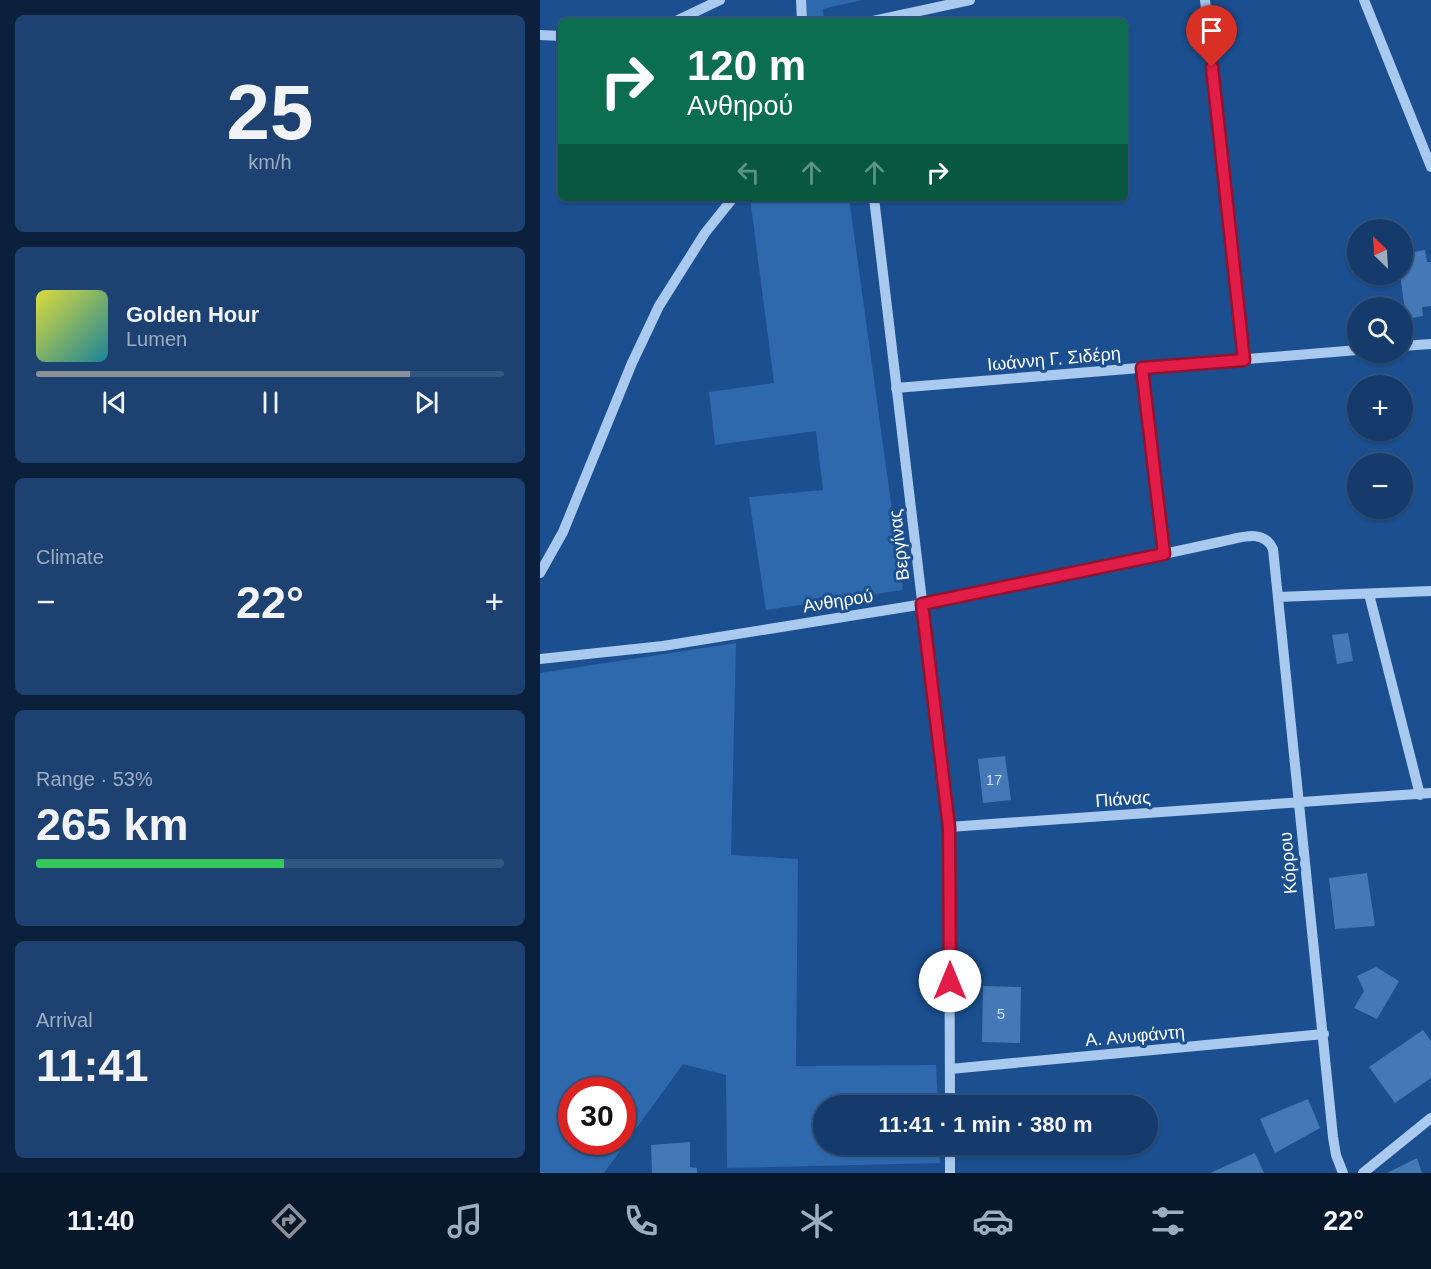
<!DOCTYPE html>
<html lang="en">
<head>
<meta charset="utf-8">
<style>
  body { margin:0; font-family:Helvetica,sans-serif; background:#1d4271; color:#f1f3f6; height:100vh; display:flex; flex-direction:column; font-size:22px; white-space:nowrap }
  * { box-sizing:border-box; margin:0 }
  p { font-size:20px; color:#9dadc1 }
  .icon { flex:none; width:33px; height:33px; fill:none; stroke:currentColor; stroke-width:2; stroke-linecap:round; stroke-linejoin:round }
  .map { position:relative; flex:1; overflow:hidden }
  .drawer { display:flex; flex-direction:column; gap:15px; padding:15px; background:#0b203b; width:540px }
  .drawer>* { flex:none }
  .top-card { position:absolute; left:18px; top:18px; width:570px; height:183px; border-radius:9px; box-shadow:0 2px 4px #0004,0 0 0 2px #33557e; background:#0b6e4f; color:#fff; overflow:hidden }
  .needle { width:39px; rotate:335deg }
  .buttons { position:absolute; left:807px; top:219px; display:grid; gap:12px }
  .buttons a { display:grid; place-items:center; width:66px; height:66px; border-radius:50%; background:#143b6b; box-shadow:0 2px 4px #0004,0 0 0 2px #33557e; font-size:30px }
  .speed { position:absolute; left:18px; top:1077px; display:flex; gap:12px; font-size:30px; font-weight:700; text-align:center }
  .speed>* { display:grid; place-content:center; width:78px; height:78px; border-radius:50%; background:#143b6b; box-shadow:0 2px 4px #0004,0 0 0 2px #33557e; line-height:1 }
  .speed .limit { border:9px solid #d22; background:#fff; color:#111 }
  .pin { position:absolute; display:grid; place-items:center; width:51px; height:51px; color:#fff; margin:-62px -26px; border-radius:50% 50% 50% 0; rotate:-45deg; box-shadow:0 0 6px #0007 }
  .pin .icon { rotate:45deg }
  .me { position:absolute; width:66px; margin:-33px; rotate:0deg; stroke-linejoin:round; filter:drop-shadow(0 0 4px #0008) }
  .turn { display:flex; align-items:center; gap:21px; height:126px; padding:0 30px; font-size:27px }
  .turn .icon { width:78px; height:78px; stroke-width:2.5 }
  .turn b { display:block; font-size:42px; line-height:51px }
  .lanes { display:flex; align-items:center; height:57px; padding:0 30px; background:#0003; justify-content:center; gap:30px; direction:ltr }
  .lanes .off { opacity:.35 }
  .big { font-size:45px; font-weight:700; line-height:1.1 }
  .drawer .tile { flex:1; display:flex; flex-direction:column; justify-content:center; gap:9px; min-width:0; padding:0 21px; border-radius:9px; background:#1d4271 }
  .drawer .dial { align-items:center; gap:0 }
  .dial b { font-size:78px; line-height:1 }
  .song { display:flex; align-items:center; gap:18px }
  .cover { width:72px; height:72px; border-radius:9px; background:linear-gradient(135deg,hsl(60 70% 55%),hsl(190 70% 35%)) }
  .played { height:6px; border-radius:3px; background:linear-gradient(90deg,#8c9099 80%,#33557e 80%) }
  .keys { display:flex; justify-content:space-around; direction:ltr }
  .heat { display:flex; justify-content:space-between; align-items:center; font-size:33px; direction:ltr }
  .charge { height:9px; border-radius:4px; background:linear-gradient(90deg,#34c759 53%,#33557e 0) }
  .trip { position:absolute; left:273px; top:1095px; width:345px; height:60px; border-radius:30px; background:#143b6b; box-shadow:0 2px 4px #0004,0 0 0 2px #33557e; font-weight:700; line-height:60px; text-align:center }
  .tab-bar { display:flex; height:96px; justify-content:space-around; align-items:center; background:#08182b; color:#9dadc1 }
  .tab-bar .icon { width:42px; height:42px }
  .tab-bar .on { color:#8c9099 }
  .tab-bar b { font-size:27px; color:#f1f3f6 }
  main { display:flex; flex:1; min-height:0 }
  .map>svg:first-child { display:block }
  .green { fill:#2e69ad; fill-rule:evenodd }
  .building { fill:#4478b7 }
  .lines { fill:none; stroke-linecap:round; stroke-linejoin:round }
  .minor { stroke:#a9c9ee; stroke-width:10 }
  .route-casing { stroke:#92132f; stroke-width:15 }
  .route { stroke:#e11d48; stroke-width:10 }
  .labels { text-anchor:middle; stroke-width:6; stroke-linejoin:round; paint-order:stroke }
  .number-label { font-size:15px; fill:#d0dded }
  .street-label { font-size:18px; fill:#fff; stroke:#1b4f8f }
</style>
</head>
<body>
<main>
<section class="drawer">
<div class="tile dial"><b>25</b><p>km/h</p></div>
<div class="tile">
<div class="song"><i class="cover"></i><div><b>Golden Hour</b><p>Lumen</p></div></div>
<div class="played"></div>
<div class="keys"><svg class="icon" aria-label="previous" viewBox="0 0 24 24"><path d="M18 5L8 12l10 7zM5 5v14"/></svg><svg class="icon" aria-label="pause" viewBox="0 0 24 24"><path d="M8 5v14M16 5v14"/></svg><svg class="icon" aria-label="next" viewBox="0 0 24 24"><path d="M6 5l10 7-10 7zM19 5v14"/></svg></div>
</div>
<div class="tile"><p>Climate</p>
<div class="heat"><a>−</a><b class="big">22°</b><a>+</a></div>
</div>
<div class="tile"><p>Range · 53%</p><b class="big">265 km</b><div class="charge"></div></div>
<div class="tile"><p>Arrival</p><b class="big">11:41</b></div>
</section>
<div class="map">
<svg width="891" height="1173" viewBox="0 0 891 1173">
  <rect width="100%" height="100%" fill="#1b4f8f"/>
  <path class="green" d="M265,0H322L283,9L284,21H265Z
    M210,198H309L363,590L226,610L209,497L283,490L276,431L175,445L169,392L234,383Z
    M196,643L191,855L258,859L256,1066L396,1065L398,1105L284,1106V1144L399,1145L400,1163L187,1168L186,1075L143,1064L64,1173H0V673ZM32,1090H82V1142H32Z"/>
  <path class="building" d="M885,250L887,262H891V306L882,307L883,316L866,319L860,274H862V254Z
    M808,633L813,661L797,664L792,635Z
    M465,756L471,800L443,803L438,759Z
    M827,873L835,926L795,929L789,878Z
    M836,967L859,981L837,1019L814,1008L824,991L817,976Z
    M443,986L481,987L480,1043L442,1042Z
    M883,1030L891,1041V1078L855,1103L829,1067Z
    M768,1099L780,1128L735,1153L720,1119Z
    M150,1142V1167L157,1168V1173H112L111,1145Z
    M715,1153L724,1173H670Z
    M877,1158L882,1173H847Z"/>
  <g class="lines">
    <path class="minor" d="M261,0L262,21
      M665,0L704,360
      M824,0L891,167
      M136,21L180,0
      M333,21L430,0
      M0,35L21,36
      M334,198L409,827L410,1106
      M862,346L891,344
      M602,368L624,554
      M356,388L818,350
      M0,573L23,532L92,363L119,306L165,233L193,198
      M829,594L880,795
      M738,597L891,591
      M0,659L123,646L415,599L684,541C702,537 724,529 733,549L793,1137L796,1155L803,1173
      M409,827L891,793
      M410,1069L784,1034
      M410,1144V1173
      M823,1173L891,1118"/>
  </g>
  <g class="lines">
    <g class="route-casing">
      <path id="route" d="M410,981L409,827L382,604L624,554L602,368L704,360L672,67"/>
    </g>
    <use href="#route" class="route"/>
  </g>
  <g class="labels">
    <g class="number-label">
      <text x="454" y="785">17</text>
      <text x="461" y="1019">5</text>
    </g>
    <g class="street-label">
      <text transform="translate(514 359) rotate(-5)" y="6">Ιωάννη Γ. Σιδέρη</text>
      <text transform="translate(359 545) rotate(-97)" y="6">Βεργίνας</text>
      <text transform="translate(298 601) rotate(-9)" y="6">Ανθηρού</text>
      <text transform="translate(583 799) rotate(-4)" y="6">Πιάνας</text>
      <text transform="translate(748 863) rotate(-95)" y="6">Κόρρου</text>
      <text transform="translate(595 1036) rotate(-5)" y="6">Α. Ανυφάντη</text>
    </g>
  </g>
</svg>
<div class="buttons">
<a><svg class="needle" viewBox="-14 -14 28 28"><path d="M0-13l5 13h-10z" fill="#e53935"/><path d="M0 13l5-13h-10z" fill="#9dadc1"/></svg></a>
<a><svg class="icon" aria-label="search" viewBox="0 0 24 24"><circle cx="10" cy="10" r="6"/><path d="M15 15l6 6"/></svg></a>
<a>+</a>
<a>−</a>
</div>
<div class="speed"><div class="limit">30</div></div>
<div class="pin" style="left:672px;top:67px;background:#d93025"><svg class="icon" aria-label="arrive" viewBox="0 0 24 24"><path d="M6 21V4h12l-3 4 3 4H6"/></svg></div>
<svg class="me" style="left:410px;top:981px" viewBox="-20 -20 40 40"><circle r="19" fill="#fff"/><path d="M0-13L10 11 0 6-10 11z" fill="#e11d48"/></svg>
<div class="trip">11:41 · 1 min · 380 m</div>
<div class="top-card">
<div class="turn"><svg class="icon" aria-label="right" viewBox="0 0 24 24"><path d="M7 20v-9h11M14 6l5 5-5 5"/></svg><div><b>120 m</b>Ανθηρού</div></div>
<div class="lanes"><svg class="icon off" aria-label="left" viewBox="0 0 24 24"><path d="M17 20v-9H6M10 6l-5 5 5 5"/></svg><svg class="icon off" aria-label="ahead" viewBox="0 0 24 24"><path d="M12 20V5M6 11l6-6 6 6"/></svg><svg class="icon off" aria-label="ahead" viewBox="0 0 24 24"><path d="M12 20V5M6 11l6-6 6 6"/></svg><svg class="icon" aria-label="right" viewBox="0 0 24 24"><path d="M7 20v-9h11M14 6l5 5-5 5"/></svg></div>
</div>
</div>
</main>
<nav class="tab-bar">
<b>11:40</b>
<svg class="icon on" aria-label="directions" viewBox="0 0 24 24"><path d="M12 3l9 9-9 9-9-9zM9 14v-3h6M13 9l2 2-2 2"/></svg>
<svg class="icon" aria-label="music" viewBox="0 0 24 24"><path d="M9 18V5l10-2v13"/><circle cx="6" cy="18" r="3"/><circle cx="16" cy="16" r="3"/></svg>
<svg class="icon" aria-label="phone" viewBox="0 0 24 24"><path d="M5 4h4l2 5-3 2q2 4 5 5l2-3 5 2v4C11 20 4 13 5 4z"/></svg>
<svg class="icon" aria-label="climate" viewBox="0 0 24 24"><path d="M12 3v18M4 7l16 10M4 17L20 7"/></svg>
<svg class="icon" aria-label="car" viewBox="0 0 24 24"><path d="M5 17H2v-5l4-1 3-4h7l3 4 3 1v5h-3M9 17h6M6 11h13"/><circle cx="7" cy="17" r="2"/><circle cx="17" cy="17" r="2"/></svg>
<svg class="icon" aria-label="filters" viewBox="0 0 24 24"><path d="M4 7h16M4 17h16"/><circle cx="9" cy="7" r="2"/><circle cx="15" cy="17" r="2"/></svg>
<b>22°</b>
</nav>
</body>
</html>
